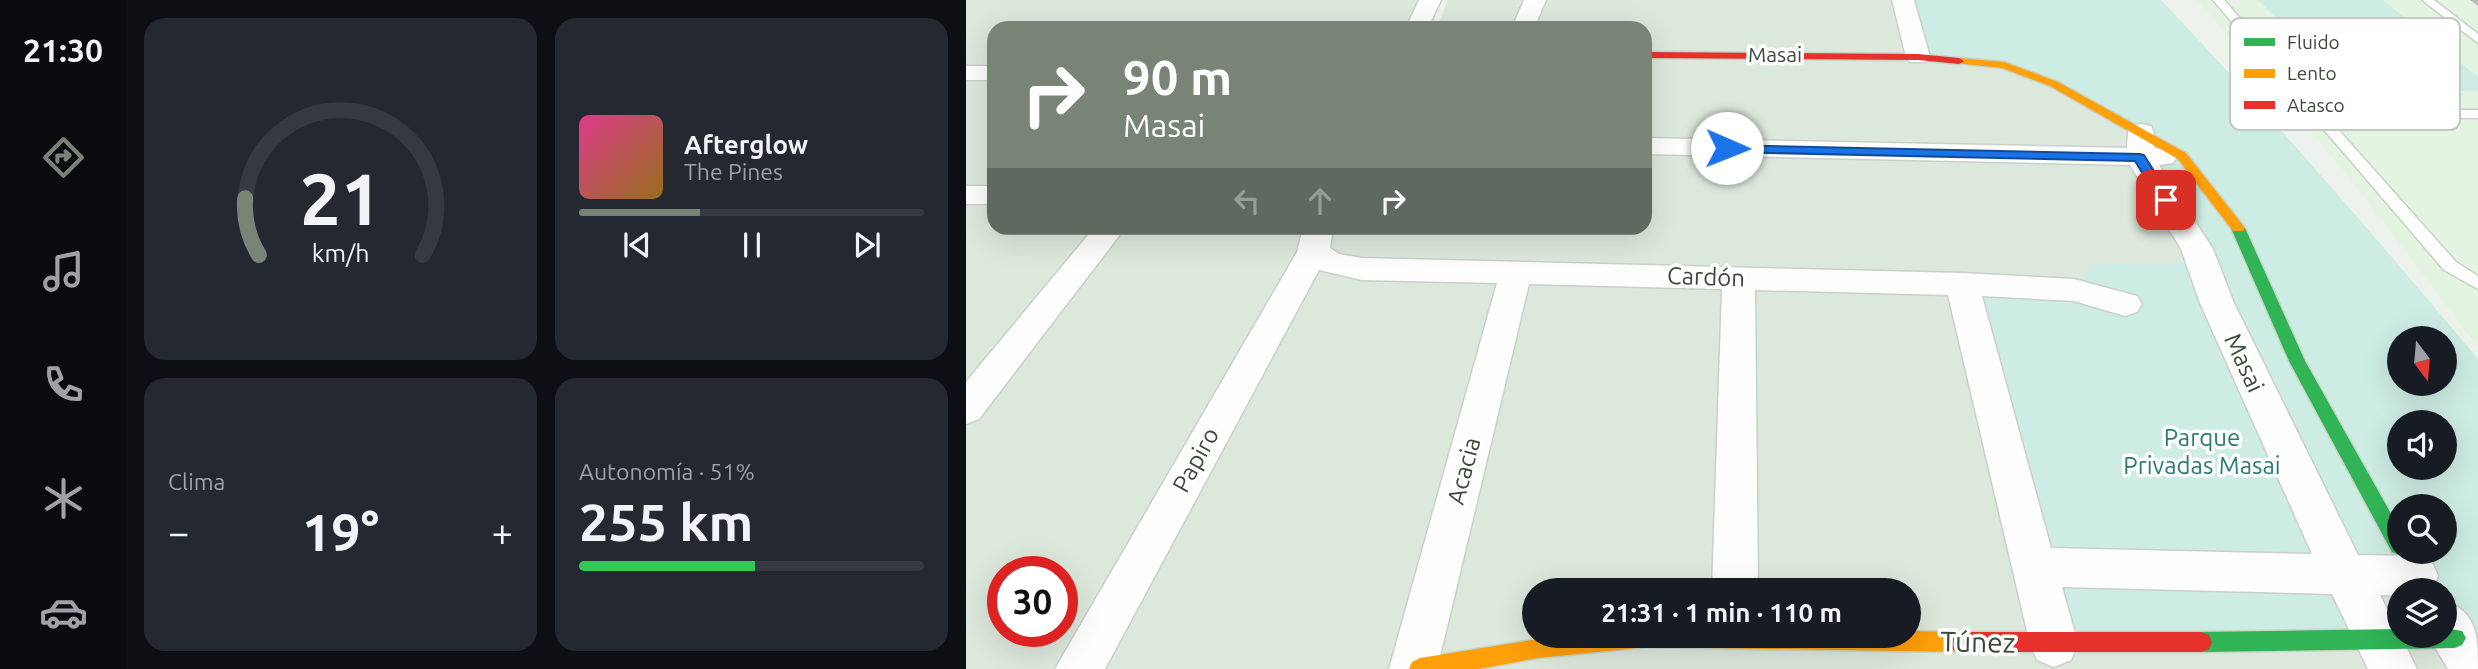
<!DOCTYPE html>
<html lang="es">
<head>
<meta charset="utf-8">
<style>
  body { margin:0; font-family:Ubuntu,sans-serif; background:#242831; color:#f1f3f6; height:100vh; display:flex; flex-direction:column; font-size:26px; white-space:nowrap }
  * { box-sizing:border-box; margin:0 }
  p { font-size:23px; color:#9ea1a6 }
  .icon { flex:none; width:38px; height:38px; fill:none; stroke:currentColor; stroke-width:2; stroke-linecap:round; stroke-linejoin:round }
  .map { position:relative; flex:1; overflow:hidden }
  .drawer { display:flex; flex-direction:column; gap:18px; padding:18px; background:#0d0f14; width:840px }
  .drawer>* { flex:none }
  .hud { position:absolute; left:21px; top:21px; width:665px; height:214px; border-radius:21px; box-shadow:0 7px 28px #0002; background:#798477; color:#fff; overflow:hidden }
  .needle { width:46px; rotate:164deg }
  .buttons { position:absolute; left:1421px; top:326px; display:grid; gap:14px }
  .buttons a { display:grid; place-items:center; width:70px; height:70px; border-radius:50%; background:#171b24; box-shadow:0 7px 28px #0002; font-size:35px }
  .speed { position:absolute; left:21px; top:556px; display:flex; gap:14px; font-size:35px; font-weight:700; text-align:center }
  .speed>* { display:grid; place-content:center; width:91px; height:91px; border-radius:50%; background:#171b24; box-shadow:0 7px 28px #0002; line-height:1 }
  .speed .limit { border:10px solid #d22; background:#fff; color:#111 }
  .pin { position:absolute; display:grid; place-items:center; width:60px; height:60px; color:#fff; margin:-30px; border-radius:14px; box-shadow:0 4px 10px #0006 }
  .me { position:absolute; width:77px; margin:-38px; rotate:91deg; stroke-linejoin:round; filter:drop-shadow(0 0 5px #0008) }
  .turn { display:flex; align-items:center; gap:24px; height:147px; padding:0 21px; font-size:32px }
  .turn .icon { width:91px; height:91px; stroke-width:2.5 }
  .turn b { display:block; font-size:49px; line-height:60px }
  .lanes { display:flex; align-items:center; height:66px; padding:0 21px; background:#0003; justify-content:center; gap:35px; direction:ltr }
  .lanes .off { opacity:.35 }
  .big { font-size:52px; font-weight:600; line-height:1.1 }
  .drawer .tile { flex:1; display:flex; flex-direction:column; justify-content:center; gap:10px; min-width:0; padding:0 24px; border-radius:21px; background:#242831 }
  .drawer .dial { align-items:center; gap:0 }
  .dial svg { height:182px; overflow:visible; fill:none; stroke:#363941; stroke-width:7; stroke-linecap:round; text-anchor:middle }
  .dial text { fill:#f1f3f6; stroke:none }
  .song { display:flex; align-items:center; gap:21px }
  .cover { width:84px; height:84px; border-radius:10px; background:linear-gradient(135deg,hsl(330 70% 55%),hsl(40 70% 35%)) }
  .played { height:7px; border-radius:4px; background:linear-gradient(90deg,#798477 35%,#363941 35%) }
  .keys { display:flex; justify-content:space-around; direction:ltr }
  .heat { display:flex; justify-content:space-between; align-items:center; font-size:38px; direction:ltr }
  .charge { height:10px; border-radius:5px; background:linear-gradient(90deg,#34c759 51%,#363941 0) }
  .drawer .tiles { flex:1; display:grid; gap:18px; grid-template-columns:repeat(2,1fr) }
  .trip { position:absolute; left:556px; top:578px; width:399px; height:70px; border-radius:35px; background:#171b24; box-shadow:0 7px 28px #0002; font-weight:600; line-height:70px; text-align:center }
  main { display:flex; flex:1; min-height:0 }
  .tabs { display:flex; flex-direction:column; width:126px; justify-content:space-around; align-items:center; background:#090b0e; color:#9ea1a6 }
  .tabs .icon { width:49px; height:49px }
  .tabs .selected { color:#798477 }
  .tabs b { font-size:32px; color:#f1f3f6 }
  .map>svg:first-child { display:block }
  .residential { fill:#dde8dd; fill-rule:evenodd }
  .commercial { fill:#e3f4e0 }
  .green { fill:#cdece3; fill-rule:evenodd }
  .lines { fill:none; stroke-linecap:round; stroke-linejoin:round }
  .lane-casing { stroke:#cad0ca; stroke-width:3 }
  .street-casing { stroke:#cad0ca; stroke-width:3 }
  .fast-casing { stroke:#c7d4c7; stroke-width:3 }
  .slow-casing { stroke:#c7d4c7; stroke-width:3 }
  .jam-casing { stroke:#c7d4c7; stroke-width:3 }
  .lane { fill:#fcfdfc; fill-rule:evenodd }
  .street { fill:#fcfdfc; fill-rule:evenodd }
  .fast { fill:#30b455; fill-rule:evenodd }
  .slow { fill:#ff9f0a; fill-rule:evenodd }
  .jam { fill:#e5322d; fill-rule:evenodd }
  .wall { fill:#b6bbb5 }
  .route { fill:#1a73e8; stroke:#114b97; stroke-width:2 }
  .labels { text-anchor:middle; stroke-width:7; stroke-linejoin:round; paint-order:stroke }
  .far-street-label { font-size:21px; fill:#3a4938; stroke:#fff }
  .street-label { font-size:24px; fill:#3a4938; stroke:#fff }
  .park-label { font-size:24px; fill:#2a7b74; stroke:#fff }
  .near-street-label { font-size:28px; fill:#3a4938; stroke:#fff }
  .key { fill:#fff; stroke:#c4c8c3; stroke-width:2 }
  .key-label { font-size:19px; fill:#3a4938 }
</style>
</head>
<body>
<main>
<nav class="tabs">
<b>21:30</b>
<svg class="icon selected" aria-label="directions" viewBox="0 0 24 24"><path d="M12 3l9 9-9 9-9-9zM9 14v-3h6M13 9l2 2-2 2"/></svg>
<svg class="icon" aria-label="music" viewBox="0 0 24 24"><path d="M9 18V5l10-2v13"/><circle cx="6" cy="18" r="3"/><circle cx="16" cy="16" r="3"/></svg>
<svg class="icon" aria-label="phone" viewBox="0 0 24 24"><path d="M5 4h4l2 5-3 2q2 4 5 5l2-3 5 2v4C11 20 4 13 5 4z"/></svg>
<svg class="icon" aria-label="climate" viewBox="0 0 24 24"><path d="M12 3v18M4 7l16 10M4 17L20 7"/></svg>
<svg class="icon" aria-label="car" viewBox="0 0 24 24"><path d="M5 17H2v-5l4-1 3-4h7l3 4 3 1v5h-3M9 17h6M6 11h13"/><circle cx="7" cy="17" r="2"/><circle cx="17" cy="17" r="2"/></svg>
</nav>
<section class="drawer">
<div class="tiles">
<div class="tile dial"><svg viewBox="0 0 100 80">
<path d="M14 69A42 42 0 1 1 86 69"/>
<path d="M14 69A42 42 0 0 1 8 44" stroke="#798477"/>
<text x="50" y="56" font-size="32" font-weight="700">21</text>
<text x="50" y="72" font-size="11">km/h</text>
</svg></div>
<div class="tile">
<div class="song"><i class="cover"></i><div><b>Afterglow</b><p>The Pines</p></div></div>
<div class="played"></div>
<div class="keys"><svg class="icon" aria-label="previous" viewBox="0 0 24 24"><path d="M18 5L8 12l10 7zM5 5v14"/></svg><svg class="icon" aria-label="pause" viewBox="0 0 24 24"><path d="M8 5v14M16 5v14"/></svg><svg class="icon" aria-label="next" viewBox="0 0 24 24"><path d="M6 5l10 7-10 7zM19 5v14"/></svg></div>
</div>
<div class="tile"><p>Clima</p>
<div class="heat"><a>−</a><b class="big">19°</b><a>+</a></div>
</div>
<div class="tile"><p>Autonomía · 51%</p><b class="big">255 km</b><div class="charge"></div></div>
</div>
</section>
<div class="map">
<svg width="1512" height="669" viewBox="0 0 1512 669">
  <rect width="100%" height="100%" fill="#edf2ed"/>
  <path class="residential" d="M0,0H472L463,28H28V228H679V28H471L482,0H1194L1433,338V383H1479L1512,669H0ZM1433,422H1479V467H1433ZM1433,506H1479V551H1433ZM37,572H96V632H37ZM569,590H943V635H569ZM1433,590H1479V635H1433Z"/>
  <path class="commercial" d="M1231,0H1512V347L1379,172Z"/>
  <path class="green" d="M937,0H1195C1305,116 1409,236 1512,359V669H1509L1479,622V590H1459L1379,577L1413,639L1088,644L996,284L1108,290L1126,264L1235,262L1174,132L1038,65L952,57ZM1433,338H1479V383H1433ZM1433,422H1479V467H1433ZM1433,506H1479V551H1433Z
    M1292,0H1417L1512,77V91H1383Z"/>
  <g class="lines">
    <g class="lane-casing">
      <path id="lane" d="M1247,0H1258L1354,109L1512,110V118L1361,117L1490,262L1512,276V289L1478,270Z
        M1456,0H1468L1512,34V43Z"/>
    </g>
    <g class="street-casing">
      <path id="street" d="M453,0H475L462,28H440Z
        M558,0H580L568,28H546Z
        M926,0H948L964,57L960,62H944L940,57Z
        M0,66H28V80H0Z
        M1175,124L1185,126L1188,132V148L1207,151L1211,157L1207,163L1193,165L1247,249L1268,303L1392,555L1450,556L1466,562L1472,576L1466,590H1433V596L1414,595L1451,669H1402L1366,594L1096,587L1112,644L1105,660L1088,667L1071,660L1064,644L982,295L789,290L792,590H746L756,289L563,284L471,669H423L531,283L396,280L353,270L139,669H89L331,252L337,228H367L364,248L373,254L396,258L996,273L1108,279L1171,296L1176,304L1171,312L1159,316L1108,301L1016,296L1085,548L1346,554L1234,303L1215,249L1164,165L679,154V138L1161,148L1162,132L1165,126Z
        M0,186H28V204H0Z
        M128,228H159L13,419L0,424V382Z
        M1479,600C1512,614 1512,636 1512,669H1482L1463,637L1479,635Z"/>
    </g>
    <g class="fast-casing">
      <path id="fast" d="M1272,224L1279,228L1339,361L1433,528V551L1440,552L1433,555L1426,552L1323,361L1265,228Z
        M1479,628L1496,631L1500,638L1496,645L1489,648L1235,652L1227,649L1224,642L1227,635L1235,632L1433,629V635H1479Z"/>
    </g>
    <g class="slow-casing">
      <path id="slow" d="M993,58L1038,62L1092,82L1220,153L1279,228L1277,231H1267L1212,159L1084,86L1036,68L989,63L988,61Z
        M943,631L993,632L1001,635L1004,642L1001,649L993,652L680,647L572,658L513,669H443L446,662L454,658L597,635H943Z"/>
    </g>
    <g class="jam-casing">
      <path id="jam" d="M679,52L952,54L993,58L998,61L993,64L952,60L679,58Z
        M993,632H1235L1243,635L1246,642L1243,649L1235,652H993L985,649L982,642L985,635Z"/>
    </g>
    <use href="#lane" class="lane"/>
    <use href="#street" class="street"/>
    <use href="#fast" class="fast"/>
    <use href="#slow" class="slow"/>
    <use href="#jam" class="jam"/>
  </g>
  <path class="wall" d="M1504,0H1512V6Z"/>
  <path class="route" d="M757,145L1174,154L1178,155L1206,200L1195,203L1169,161L761,152L755,148Z"/>
  <g class="labels">
    <g class="far-street-label">
      <text x="809" y="62">Masai</text>
    </g>
    <g class="street-label">
      <text transform="translate(740 277) rotate(2)" y="8">Cardón</text>
      <text transform="translate(1278 363) rotate(65)" y="8">Masai</text>
      <text transform="translate(230 460) rotate(-61)" y="8">Papiro</text>
      <text transform="translate(498 471) rotate(-75)" y="8">Acacia</text>
    </g>
    <g class="park-label">
      <text x="1236" y="446">Parque<tspan x="1236" dy="28">Privadas Masai</tspan></text>
    </g>
    <g class="near-street-label">
      <text transform="translate(1012 642) rotate(1)" y="10">Túnez</text>
    </g>
  </g>
  <rect x="1264" y="18" width="230" height="112" rx="10" class="key"/>
  <rect x="1278" y="38" width="31" height="8" fill="#30b455"/>
  <rect x="1278" y="69" width="31" height="9" fill="#ff9f0a"/>
  <rect x="1278" y="101" width="31" height="8" fill="#e5322d"/>
  <g class="key-label">
    <text x="1321" y="49">Fluido</text>
    <text x="1321" y="80">Lento</text>
    <text x="1321" y="112">Atasco</text>
  </g>
</svg>
<div class="buttons">
<a><svg class="needle" viewBox="-14 -14 28 28"><path d="M0-13l5 13h-10z" fill="#e53935"/><path d="M0 13l5-13h-10z" fill="#9ea1a6"/></svg></a>
<a><svg class="icon" aria-label="sound" viewBox="0 0 24 24"><path d="M4 9h4l5-4v14l-5-4H4zM17 9q2 3 0 6"/></svg></a>
<a><svg class="icon" aria-label="search" viewBox="0 0 24 24"><circle cx="10" cy="10" r="6"/><path d="M15 15l6 6"/></svg></a>
<a><svg class="icon" aria-label="layers" viewBox="0 0 24 24"><path d="M12 4l9 5-9 5-9-5zM3 14l9 5 9-5"/></svg></a>
</div>
<div class="speed"><div class="limit">30</div></div>
<div class="pin" style="left:1200px;top:200px;background:#d93025"><svg class="icon" aria-label="arrive" viewBox="0 0 24 24"><path d="M6 21V4h12l-3 4 3 4H6"/></svg></div>
<svg class="me" style="left:761px;top:148px" viewBox="-20 -20 40 40"><circle r="19" fill="#fff"/><path d="M0-13L10 11 0 6-10 11z" fill="#1a73e8"/></svg>
<div class="trip">21:31 · 1 min · 110 m</div>
<div class="hud">
<div class="turn"><svg class="icon" aria-label="right" viewBox="0 0 24 24"><path d="M7 20v-9h11M14 6l5 5-5 5"/></svg><div><b>90 m</b>Masai</div></div>
<div class="lanes"><svg class="icon off" aria-label="left" viewBox="0 0 24 24"><path d="M17 20v-9H6M10 6l-5 5 5 5"/></svg><svg class="icon off" aria-label="ahead" viewBox="0 0 24 24"><path d="M12 20V5M6 11l6-6 6 6"/></svg><svg class="icon" aria-label="right" viewBox="0 0 24 24"><path d="M7 20v-9h11M14 6l5 5-5 5"/></svg></div>
</div>
</div>
</main>
</body>
</html>
